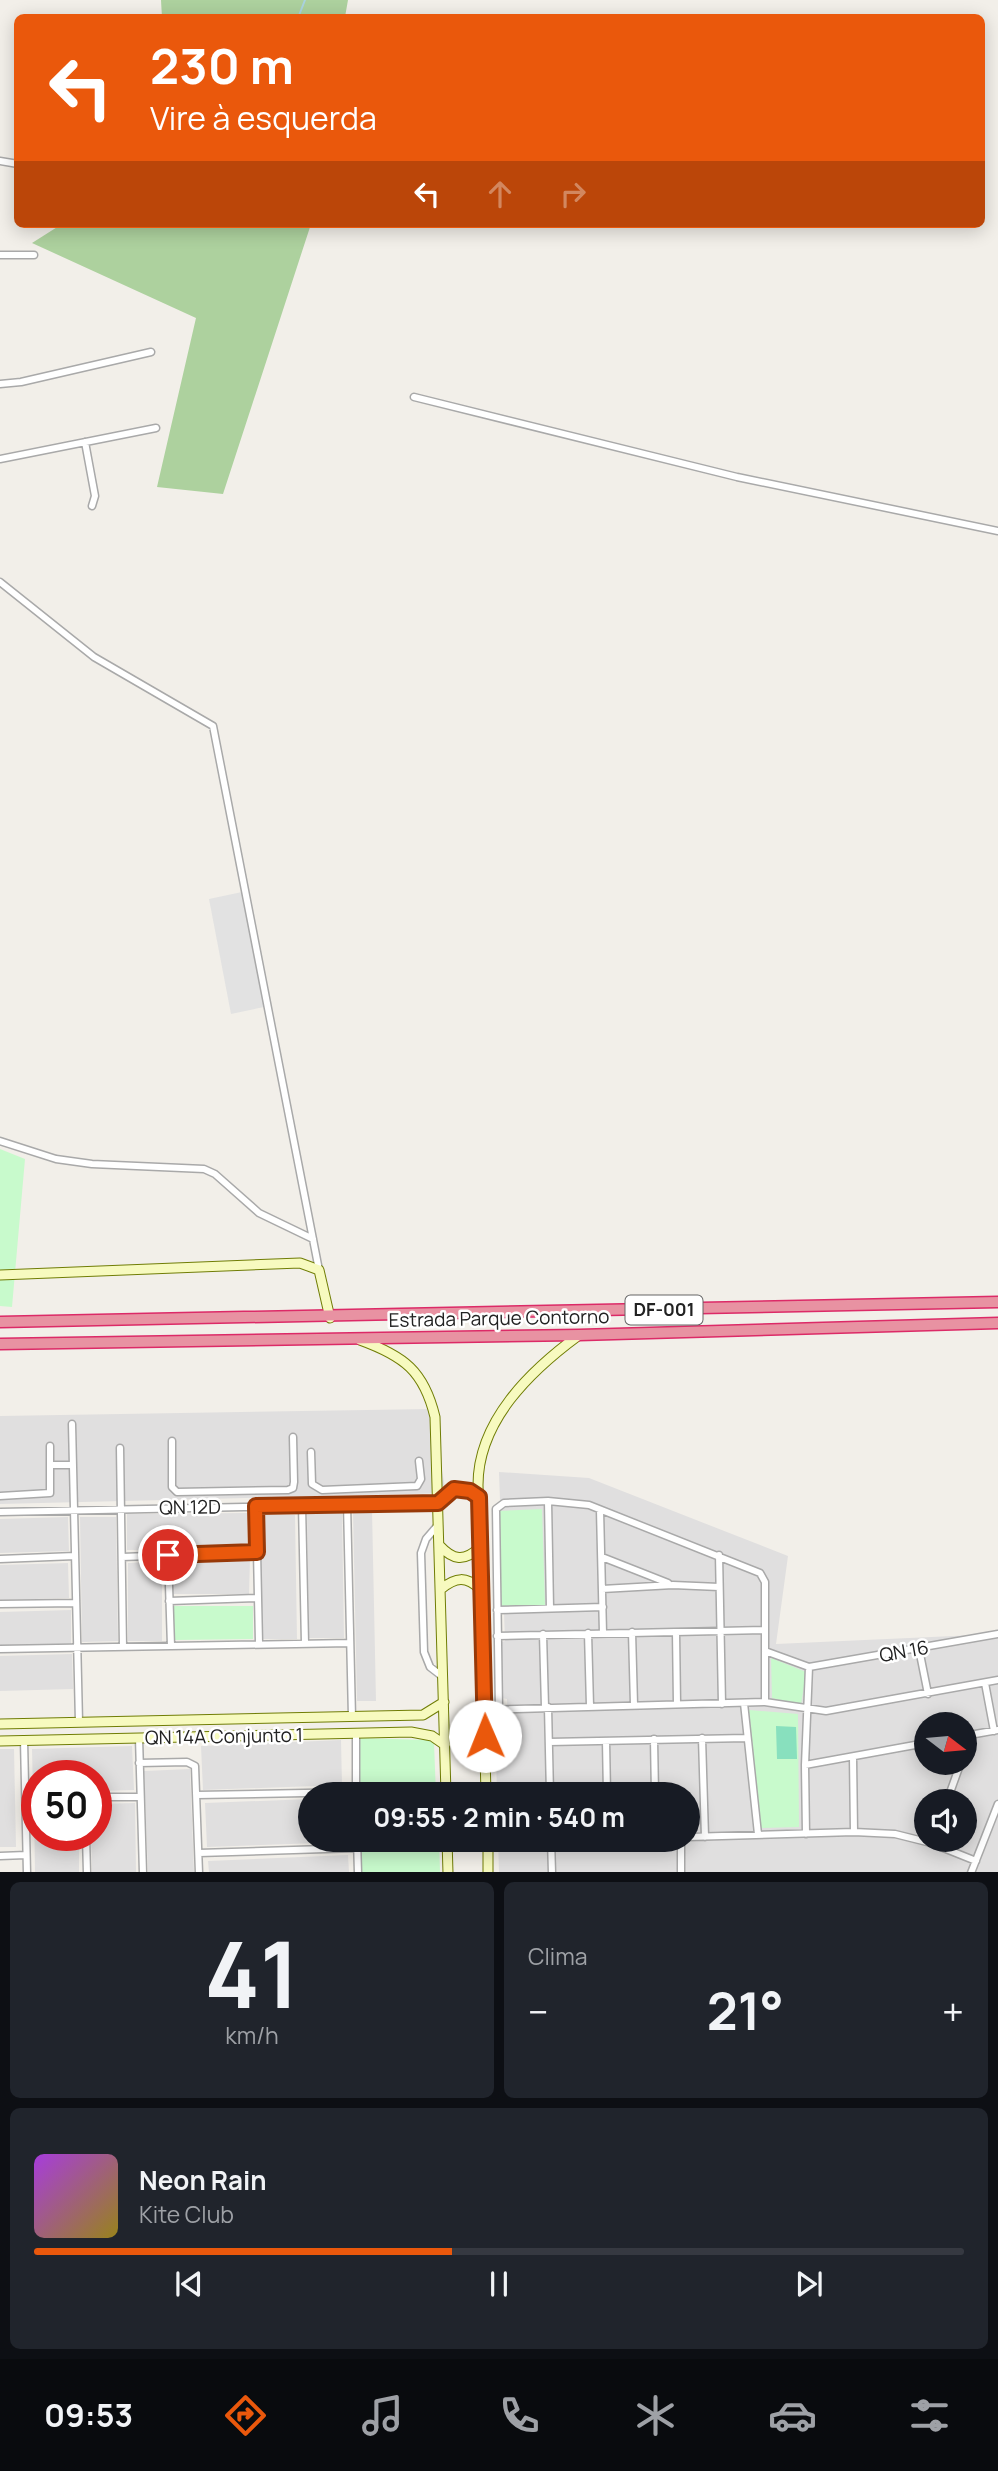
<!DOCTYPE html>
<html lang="pt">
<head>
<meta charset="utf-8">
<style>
  body { margin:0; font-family:Manrope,sans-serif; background:#20242c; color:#f1f3f6; height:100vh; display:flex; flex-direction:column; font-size:26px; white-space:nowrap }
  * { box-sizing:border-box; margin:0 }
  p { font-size:23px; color:#9ea1a6 }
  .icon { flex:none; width:38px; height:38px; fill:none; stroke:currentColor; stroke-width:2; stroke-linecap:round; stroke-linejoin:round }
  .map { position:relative; height:1872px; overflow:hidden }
  .drawer { display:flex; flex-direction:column; gap:10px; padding:10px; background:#0d0f14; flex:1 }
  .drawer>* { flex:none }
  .top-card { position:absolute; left:14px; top:14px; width:971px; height:214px; border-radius:10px; box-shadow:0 4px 18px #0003; background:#ea580c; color:#fff; overflow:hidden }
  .needle { width:46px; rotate:106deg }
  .tools { position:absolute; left:914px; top:1712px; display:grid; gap:14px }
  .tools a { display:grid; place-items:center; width:63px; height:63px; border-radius:50%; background:#171b24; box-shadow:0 4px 18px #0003; font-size:35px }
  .speed { position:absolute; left:21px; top:1760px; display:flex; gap:14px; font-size:35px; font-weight:700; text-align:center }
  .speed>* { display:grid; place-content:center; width:91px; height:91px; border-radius:50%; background:#171b24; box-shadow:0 4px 18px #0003; line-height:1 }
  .speed .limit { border:10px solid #d22; background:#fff; color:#111 }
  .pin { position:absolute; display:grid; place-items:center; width:60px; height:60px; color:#fff; margin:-30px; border:4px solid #fff; border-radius:50%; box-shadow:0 2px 7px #0007 }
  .me { position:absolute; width:77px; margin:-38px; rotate:359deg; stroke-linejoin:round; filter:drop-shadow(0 0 5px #0008) }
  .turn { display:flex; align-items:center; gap:24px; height:147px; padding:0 21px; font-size:32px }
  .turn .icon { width:91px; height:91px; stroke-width:2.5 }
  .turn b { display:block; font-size:49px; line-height:60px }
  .lanes { display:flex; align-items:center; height:66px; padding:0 21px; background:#0003; justify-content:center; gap:35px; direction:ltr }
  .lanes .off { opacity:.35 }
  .big { font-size:52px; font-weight:700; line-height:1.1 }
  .drawer .card { flex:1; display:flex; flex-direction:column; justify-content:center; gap:10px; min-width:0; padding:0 24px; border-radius:10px; background:#20242c }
  .drawer .dial { align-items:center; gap:0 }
  .dial b { font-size:91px; line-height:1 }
  .song { display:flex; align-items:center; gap:21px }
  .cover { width:84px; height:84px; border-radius:10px; background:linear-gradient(135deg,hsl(280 70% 55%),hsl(50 70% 35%)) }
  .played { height:7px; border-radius:4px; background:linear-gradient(90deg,#ea580c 45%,#363941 45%) }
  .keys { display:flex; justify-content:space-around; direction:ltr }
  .heat { display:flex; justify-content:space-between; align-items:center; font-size:38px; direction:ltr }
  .drawer .tiles { flex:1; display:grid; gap:10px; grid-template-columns:1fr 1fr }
  .card:last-child { grid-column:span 2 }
  .trip { position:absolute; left:298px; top:1782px; width:402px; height:70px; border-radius:35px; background:#171b24; box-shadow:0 4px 18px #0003; font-weight:700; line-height:70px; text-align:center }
  .tabs { display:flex; height:112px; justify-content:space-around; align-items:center; background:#090b0e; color:#9ea1a6 }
  .tabs .icon { width:49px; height:49px }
  .tabs .on { color:#ea580c }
  .tabs b { font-size:32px; color:#f1f3f6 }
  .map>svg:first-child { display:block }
  .residential { fill:#e0dfdf; fill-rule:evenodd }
  .forest { fill:#add19e }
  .park { fill:#c8facc }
  .pitch { fill:#88e0be }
  .parking { fill:#e2e2e2 }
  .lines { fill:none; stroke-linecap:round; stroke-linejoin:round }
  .stream { stroke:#aad3df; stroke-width:2 }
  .street-casing { stroke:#a9a9a9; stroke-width:9 }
  .secondary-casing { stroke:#707d05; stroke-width:11 }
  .highway-casing { stroke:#dc2a67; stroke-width:13 }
  .street { stroke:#fff; stroke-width:6 }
  .secondary { stroke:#f7fabf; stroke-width:9 }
  .highway { stroke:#e892a2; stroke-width:10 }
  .route-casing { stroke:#983908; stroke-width:18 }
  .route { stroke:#ea580c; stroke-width:12 }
  .labels { text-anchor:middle; stroke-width:5; stroke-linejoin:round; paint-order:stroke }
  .shield { fill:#fff; stroke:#646464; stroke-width:2 }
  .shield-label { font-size:18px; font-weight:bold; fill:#222 }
  .street-label { font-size:19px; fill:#222; stroke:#fff }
</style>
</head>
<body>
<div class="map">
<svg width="998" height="1873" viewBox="0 0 998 1873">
  <rect width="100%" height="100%" fill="#f2efe9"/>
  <path class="residential" d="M431,1409L446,1493L0,1504V1416Z
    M499,1472L589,1478L788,1556L776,1644L998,1634V1872H499L498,1839H688V1794H497L495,1719H508L507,1699L502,1698L501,1642L505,1641ZM926,1724H964V1762H926ZM926,1801H964V1839H926Z
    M372,1510L376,1701H357L353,1511Z
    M247,1513V1549L127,1550V1514Z
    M342,1513L344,1638H309L307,1514Z
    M260,1515H295L297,1639H262Z
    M68,1517L69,1551L0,1553V1519Z
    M80,1517H116L118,1641L82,1642Z
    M173,1559H250L249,1594H173Z
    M162,1562V1641H128V1563Z
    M68,1563L69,1598L0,1600V1565Z
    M71,1610V1645L0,1647V1612Z
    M72,1654L73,1689L0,1691V1656Z
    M341,1740L342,1785L203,1790L201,1746Z
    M132,1746L134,1790L96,1791V1776H37V1793H33L32,1749Z
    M0,1749H14L16,1847H0Z
    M190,1769L194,1872H148L144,1771Z
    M310,1799V1839H347V1842L207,1847L205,1803Z
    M135,1803L136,1872H92L91,1836H96V1804Z
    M34,1806H37V1836H79V1872H35Z
    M348,1855L349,1872H209L208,1861Z"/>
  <path class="forest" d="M161,0H348L345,17L162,18Z
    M62,224H311L223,494L157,487L196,318L32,243Z"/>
  <path class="park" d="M0,1149L25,1159L12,1307L0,1306Z
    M542,1509L545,1605L501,1606L498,1511Z
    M174,1606H253V1639L174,1640Z
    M771,1658L806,1672L801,1705L772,1698Z
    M749,1710L798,1714L799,1827L761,1828Z
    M358,1738L427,1740L434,1743L436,1794H359Z
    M359,1839H439L440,1872H360Z"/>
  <path class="pitch" d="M776,1726L796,1727L797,1759H777Z"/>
  <path class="parking" d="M242,892L264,1007L231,1014L209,899Z"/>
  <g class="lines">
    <path class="stream" d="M298,18L305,0"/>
    <g class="street-casing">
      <path id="street" d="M0,161L18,164
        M0,255H34
        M0,384L21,382L151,352
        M414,397L737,477L998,531
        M85,442L95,496L92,506
        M0,459L156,428
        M0,582L94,657L213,726L319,1270
        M0,1141L56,1159L92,1164L204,1169L215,1174L259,1213L313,1239
        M72,1424L79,1722
        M172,1441V1487L177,1492L288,1490L293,1488L294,1482L293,1437
        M120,1448L123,1647
        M311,1452L312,1484L322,1490L417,1486L421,1479L419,1461
        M51,1465H73
        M0,1496L50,1493V1446
        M548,1501L550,1608
        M347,1504L352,1717
        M302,1505L305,1643
        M256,1506L259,1643
        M600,1510L603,1633
        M0,1512L438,1503
        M438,1525L426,1539L421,1553L424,1652L430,1667L443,1677
        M168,1555L171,1646
        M719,1555L722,1704
        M122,1557L257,1552
        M602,1557L668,1583
        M0,1559L75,1556
        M602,1589L673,1585L719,1587
        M169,1601L258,1598
        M0,1604L76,1603
        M497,1610L603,1607
        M632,1632L634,1705
        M676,1632L677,1704
        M588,1633L590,1706
        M543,1634L545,1707
        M497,1636L764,1630
        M0,1649L350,1643
        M919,1649L928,1694
        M765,1651L809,1667
        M809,1667L998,1634
        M985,1683L994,1731
        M744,1703L758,1834
        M548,1707L550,1794
        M484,1710L765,1702L826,1711L998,1680
        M499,1710L496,1509L504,1503L548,1501L589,1505L760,1573L765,1582V1702
        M356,1734V1794
        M964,1736L998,1730
        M139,1738L143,1873
        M702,1738L705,1837
        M654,1739L655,1794
        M24,1740L27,1873
        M606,1741L607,1794
        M549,1742L746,1738
        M964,1754L971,1735
        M853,1757L854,1832
        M139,1763L187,1762L195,1766L199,1873
        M805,1765L926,1743
        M197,1795L356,1792
        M96,1797H140
        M947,1801L961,1762
        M806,1834L805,1765L809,1667
        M86,1836L87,1873
        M688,1837L854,1832L895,1834L931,1843L976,1861
        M357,1839L358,1873
        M551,1839L552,1873
        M681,1839V1873
        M199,1853L357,1848
        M0,1856L26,1855
        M971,1873L998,1804"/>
    </g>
    <g class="secondary-casing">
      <path id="secondary" d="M0,1275L300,1263L319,1270L330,1318
        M360,1340C404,1356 424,1371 435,1417L446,1794
        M438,1500L454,1489L470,1491L479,1497
        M440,1546C453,1560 464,1562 479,1548
        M441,1589C456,1577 466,1576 480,1589
        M0,1724L423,1715L444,1702
        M0,1741L411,1732L432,1736L445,1745
        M486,1794L478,1485C478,1421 530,1371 579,1335
        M447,1839L448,1873
        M488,1839V1873"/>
    </g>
    <g class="highway-casing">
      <path id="highway" d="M0,1322L998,1302
        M0,1344L579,1335L998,1323"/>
    </g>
    <use href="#street" class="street"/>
    <use href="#secondary" class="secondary"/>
    <use href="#highway" class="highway"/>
  </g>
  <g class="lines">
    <g class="route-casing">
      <path id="route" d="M168,1555L257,1552L256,1506L438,1503L454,1489L470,1491L479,1497L485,1736"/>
    </g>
    <use href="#route" class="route"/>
  </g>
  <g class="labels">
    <rect class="shield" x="625.5" y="1295.5" width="77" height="29" rx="5"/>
    <g class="shield-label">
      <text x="664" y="1316">DF-001</text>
    </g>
    <g class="street-label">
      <text transform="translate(499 1318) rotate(-1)" y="7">Estrada Parque Contorno</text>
      <text transform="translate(190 1507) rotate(-1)" y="7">QN 12D</text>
      <text transform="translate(904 1651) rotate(-10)" y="7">QN 16</text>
      <text transform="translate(224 1736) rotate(-1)" y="7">QN 14A Conjunto 1</text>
    </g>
  </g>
</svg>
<div class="tools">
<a><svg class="needle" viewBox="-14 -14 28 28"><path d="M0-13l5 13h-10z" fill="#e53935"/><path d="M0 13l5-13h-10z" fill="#9ea1a6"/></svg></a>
<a><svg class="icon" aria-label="sound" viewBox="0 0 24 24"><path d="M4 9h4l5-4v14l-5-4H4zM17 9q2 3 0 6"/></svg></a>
</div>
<div class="speed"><div class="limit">50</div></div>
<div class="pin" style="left:168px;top:1555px;background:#d93025"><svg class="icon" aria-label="arrive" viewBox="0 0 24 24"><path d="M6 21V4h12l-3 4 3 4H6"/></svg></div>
<svg class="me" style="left:485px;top:1736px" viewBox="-20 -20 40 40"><circle r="19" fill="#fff"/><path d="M0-13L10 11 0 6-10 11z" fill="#ea580c"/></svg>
<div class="trip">09:55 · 2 min · 540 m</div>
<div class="top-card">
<div class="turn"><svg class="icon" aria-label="left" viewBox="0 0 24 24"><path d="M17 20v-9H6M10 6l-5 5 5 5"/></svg><div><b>230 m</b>Vire à esquerda</div></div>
<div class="lanes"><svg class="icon" aria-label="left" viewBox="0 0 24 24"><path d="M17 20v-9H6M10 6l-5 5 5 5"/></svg><svg class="icon off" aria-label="ahead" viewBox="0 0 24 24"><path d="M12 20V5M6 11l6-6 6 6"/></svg><svg class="icon off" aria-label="right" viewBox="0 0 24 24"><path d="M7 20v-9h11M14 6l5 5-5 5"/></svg></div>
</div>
</div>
<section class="drawer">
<div class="tiles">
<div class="card dial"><b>41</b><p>km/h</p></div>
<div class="card"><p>Clima</p>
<div class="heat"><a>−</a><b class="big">21°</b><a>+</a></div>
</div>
<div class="card">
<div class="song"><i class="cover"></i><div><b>Neon Rain</b><p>Kite Club</p></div></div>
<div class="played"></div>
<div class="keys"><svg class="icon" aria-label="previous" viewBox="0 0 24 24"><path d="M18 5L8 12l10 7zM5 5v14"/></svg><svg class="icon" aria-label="pause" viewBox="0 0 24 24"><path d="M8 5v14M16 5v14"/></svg><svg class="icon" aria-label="next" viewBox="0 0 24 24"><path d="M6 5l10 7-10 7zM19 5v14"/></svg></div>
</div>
</div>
</section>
<nav class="tabs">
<b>09:53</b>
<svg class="icon on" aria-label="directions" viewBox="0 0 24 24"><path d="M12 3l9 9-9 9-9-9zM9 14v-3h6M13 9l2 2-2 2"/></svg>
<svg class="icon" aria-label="music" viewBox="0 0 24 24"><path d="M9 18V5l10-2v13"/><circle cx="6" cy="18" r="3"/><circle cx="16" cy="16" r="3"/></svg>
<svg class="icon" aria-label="phone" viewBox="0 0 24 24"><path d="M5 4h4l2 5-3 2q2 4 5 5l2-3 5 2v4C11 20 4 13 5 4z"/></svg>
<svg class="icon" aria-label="climate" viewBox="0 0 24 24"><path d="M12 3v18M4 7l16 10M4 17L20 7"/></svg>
<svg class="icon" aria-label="car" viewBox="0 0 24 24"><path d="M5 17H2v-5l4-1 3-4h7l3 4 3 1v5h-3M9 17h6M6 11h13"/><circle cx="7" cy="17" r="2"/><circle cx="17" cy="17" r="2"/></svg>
<svg class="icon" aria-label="filters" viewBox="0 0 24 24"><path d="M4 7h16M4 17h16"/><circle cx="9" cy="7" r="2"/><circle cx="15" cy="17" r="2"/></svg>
</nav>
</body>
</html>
